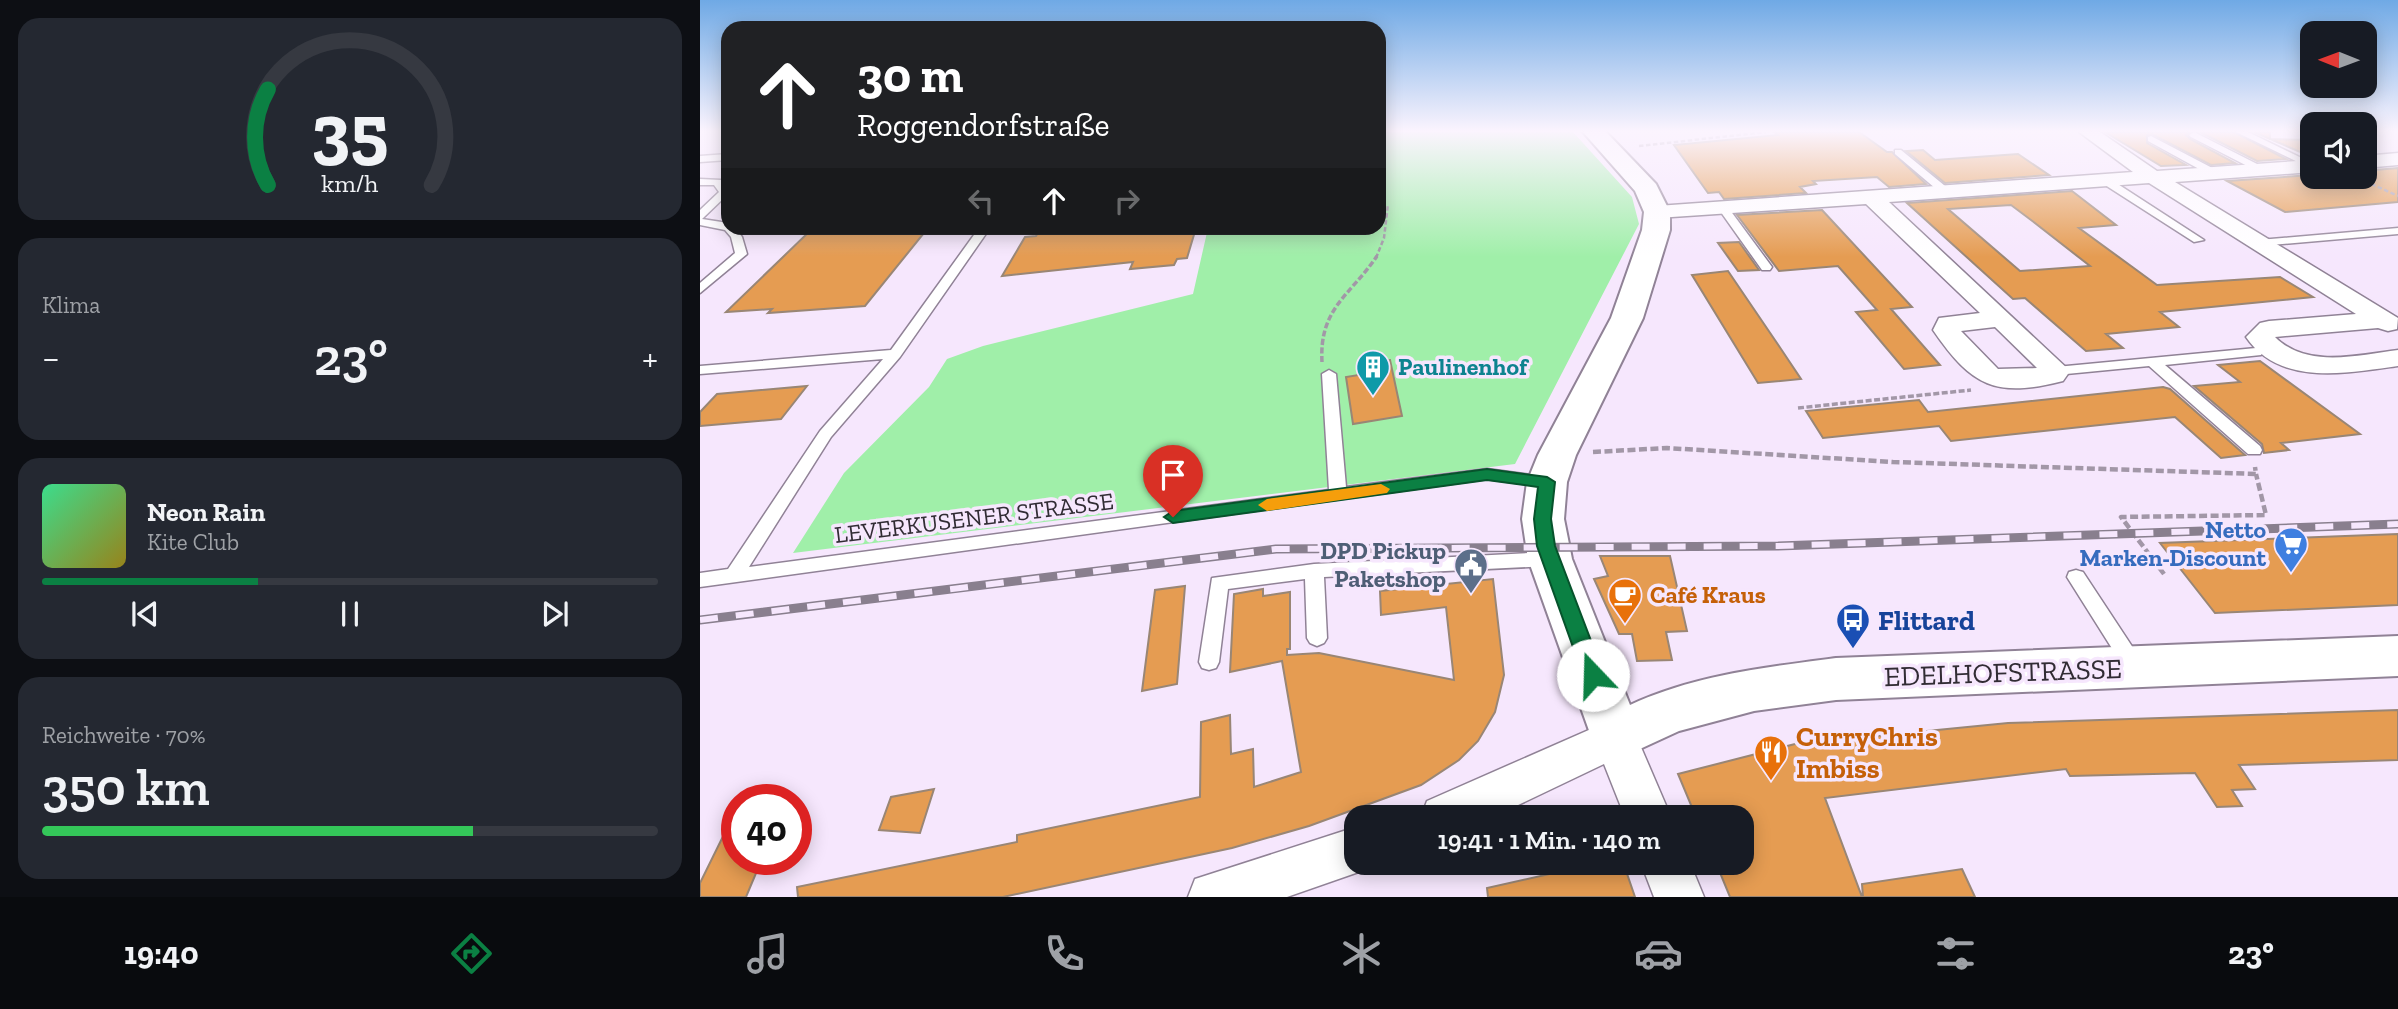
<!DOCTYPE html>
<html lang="de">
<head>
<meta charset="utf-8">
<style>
  body { margin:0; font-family:"Zilla Slab",serif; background:#242831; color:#f1f3f6; height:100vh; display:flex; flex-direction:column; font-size:26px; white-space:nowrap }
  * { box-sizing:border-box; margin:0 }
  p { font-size:23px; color:#9ea1a6 }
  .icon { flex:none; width:38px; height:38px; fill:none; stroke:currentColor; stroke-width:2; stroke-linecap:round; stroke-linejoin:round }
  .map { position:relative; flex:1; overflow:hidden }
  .side { display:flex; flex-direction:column; gap:18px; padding:18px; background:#0d0f14; width:700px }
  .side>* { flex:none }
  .banner { position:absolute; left:21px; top:21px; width:665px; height:214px; border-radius:21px; box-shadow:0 4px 18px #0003; background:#202124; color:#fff; overflow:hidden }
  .needle { width:46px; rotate:271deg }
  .fabs { position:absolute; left:1600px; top:21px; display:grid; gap:14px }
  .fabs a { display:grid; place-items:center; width:77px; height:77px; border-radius:14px; background:#171b24; box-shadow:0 4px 18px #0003; font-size:35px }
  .speed { position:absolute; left:21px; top:784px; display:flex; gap:14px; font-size:35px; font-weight:700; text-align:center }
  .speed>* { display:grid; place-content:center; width:91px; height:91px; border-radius:50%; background:#171b24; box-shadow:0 4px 18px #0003; line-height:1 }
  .speed .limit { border:10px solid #d22; background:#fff; color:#111 }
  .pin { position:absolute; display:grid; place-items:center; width:60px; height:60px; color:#fff; margin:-72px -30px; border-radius:50% 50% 50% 0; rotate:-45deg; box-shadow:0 0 7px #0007 }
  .pin .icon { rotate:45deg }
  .me { position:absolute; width:77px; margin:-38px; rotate:339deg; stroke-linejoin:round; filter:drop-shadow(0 0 5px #0008) }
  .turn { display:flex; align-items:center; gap:24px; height:147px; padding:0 21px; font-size:32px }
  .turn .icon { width:91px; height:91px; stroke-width:2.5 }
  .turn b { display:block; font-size:49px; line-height:60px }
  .lanes { display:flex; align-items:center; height:66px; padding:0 21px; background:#0003; justify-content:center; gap:35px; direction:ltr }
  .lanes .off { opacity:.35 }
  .big { font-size:52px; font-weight:600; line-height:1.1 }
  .side .tile { flex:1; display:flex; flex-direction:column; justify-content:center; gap:10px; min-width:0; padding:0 24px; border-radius:21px; background:#242831 }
  .side .dial { align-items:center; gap:0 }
  .dial svg { height:182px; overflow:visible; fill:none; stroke:#363941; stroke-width:7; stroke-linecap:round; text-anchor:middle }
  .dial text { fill:#f1f3f6; stroke:none }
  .song { display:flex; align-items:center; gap:21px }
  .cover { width:84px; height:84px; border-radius:10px; background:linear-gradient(135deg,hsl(150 70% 55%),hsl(50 70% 35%)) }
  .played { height:7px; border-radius:4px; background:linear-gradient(90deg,#0b8043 35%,#363941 35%) }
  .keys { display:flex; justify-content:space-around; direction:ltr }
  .heat { display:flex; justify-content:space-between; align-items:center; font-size:38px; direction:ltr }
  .charge { height:10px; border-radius:5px; background:linear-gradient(90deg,#34c759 70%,#363941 0) }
  .trip { position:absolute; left:644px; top:805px; width:410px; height:70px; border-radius:21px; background:#171b24; box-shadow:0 4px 18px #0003; font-weight:600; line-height:70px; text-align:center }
  .menu { display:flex; height:112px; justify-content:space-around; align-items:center; background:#090b0e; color:#9ea1a6 }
  .menu .icon { width:49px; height:49px }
  .menu .on { color:#0b8043 }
  .menu b { font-size:32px; color:#f1f3f6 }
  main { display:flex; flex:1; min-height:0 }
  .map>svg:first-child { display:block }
  .green { fill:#a0efa9 }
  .building { fill:#e59c52; stroke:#998675; stroke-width:2; fill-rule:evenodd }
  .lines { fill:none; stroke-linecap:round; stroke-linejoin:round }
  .service-casing { stroke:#908296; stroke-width:3 }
  .minor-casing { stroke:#908296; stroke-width:3 }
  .tertiary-casing { stroke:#908296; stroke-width:4 }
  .path-far2 { stroke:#a297a7; stroke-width:2.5; stroke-dasharray:4.5 2.5; stroke-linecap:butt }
  .path-far1 { stroke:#a297a7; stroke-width:3.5; stroke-dasharray:6 2.5; stroke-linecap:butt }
  .path { stroke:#a297a7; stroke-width:4.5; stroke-dasharray:8 3.5; stroke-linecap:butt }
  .service { fill:#fff; fill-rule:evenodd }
  .minor { fill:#fff; fill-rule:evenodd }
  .tertiary { fill:#fff; fill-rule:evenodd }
  .rail-casing { stroke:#897f8e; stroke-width:9 }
  .rail { stroke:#f6e7fd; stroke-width:6; stroke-dasharray:18; stroke-linecap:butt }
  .route { fill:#0b8043; stroke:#07532c; stroke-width:2 }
  .slow { fill:#f59e0b }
  .labels { text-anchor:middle; stroke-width:7; stroke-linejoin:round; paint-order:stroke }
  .culture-label { font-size:24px; font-weight:bold; fill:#0d838f; stroke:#f6e7fd; text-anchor:start }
  .street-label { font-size:24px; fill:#312c34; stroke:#f6e7fd }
  .shop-label { font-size:24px; font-weight:bold; fill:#366cbe; stroke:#f6e7fd; text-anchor:end }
  .service-label { font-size:24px; font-weight:bold; fill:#4e5e75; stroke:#f6e7fd; text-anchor:end }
  .food-label { font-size:24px; font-weight:bold; fill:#c56008; stroke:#f6e7fd; text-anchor:start }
  .near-transit-label { font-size:28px; font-weight:bold; fill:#164399; stroke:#f6e7fd; text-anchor:start }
  .near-street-label { font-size:28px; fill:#312c34; stroke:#f6e7fd }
  .near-food-label { font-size:28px; font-weight:bold; fill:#c56008; stroke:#f6e7fd; text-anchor:start }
</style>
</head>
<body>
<main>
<section class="side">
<div class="tile dial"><svg viewBox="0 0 100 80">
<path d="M14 69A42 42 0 1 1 86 69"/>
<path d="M14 69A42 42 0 0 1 14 27" stroke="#0b8043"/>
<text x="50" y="56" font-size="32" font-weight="700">35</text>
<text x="50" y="72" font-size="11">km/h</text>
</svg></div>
<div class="tile"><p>Klima</p>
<div class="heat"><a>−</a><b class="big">23°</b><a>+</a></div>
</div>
<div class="tile">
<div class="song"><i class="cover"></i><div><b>Neon Rain</b><p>Kite Club</p></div></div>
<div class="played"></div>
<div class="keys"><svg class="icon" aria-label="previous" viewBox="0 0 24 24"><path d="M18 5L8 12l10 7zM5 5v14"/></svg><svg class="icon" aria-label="pause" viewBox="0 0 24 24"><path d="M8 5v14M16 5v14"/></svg><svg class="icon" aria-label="next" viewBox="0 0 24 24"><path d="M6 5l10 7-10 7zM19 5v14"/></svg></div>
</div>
<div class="tile"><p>Reichweite · 70%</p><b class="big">350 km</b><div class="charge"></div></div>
</section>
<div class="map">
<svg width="1698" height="897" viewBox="0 0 1698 897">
  <rect width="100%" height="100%" fill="#f6e7fd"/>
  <path class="green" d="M679,132H873L932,197L939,224L815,464L93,553L144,473L229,387L247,359L283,346L493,294L508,228H679Z"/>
  <path class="building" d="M1074,132H1159L1187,152H1192L1226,184L1189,187L1177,177L1113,181L1116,184L1100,187L1106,193L1024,199L1019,192L1008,193L974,145L1078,135Z
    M1405,132H1489L1486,135L1490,139L1535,163L1511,165L1452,134L1447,135V143L1486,165L1461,166Z
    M1500,132H1534L1586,159L1557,161Z
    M1554,132H1570V139L1612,140V157Z
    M1223,150L1235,160L1318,154L1349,175L1245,183L1206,151Z
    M1698,168V202L1585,212L1527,181L1612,175L1664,177V171Z
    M1372,191L1416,225L1379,228L1457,285L1580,277L1613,297L1460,312L1479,327L1406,334L1423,348L1386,351L1325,298L1313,299L1207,203ZM1311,205L1331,220L1390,266L1320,271L1248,209Z
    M1122,210L1212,307L1191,309L1240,365L1204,369L1156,312L1177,310L1138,266L1079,271L1037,215Z
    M113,228H228L165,306L68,313L72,309L26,312Z
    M341,228H496L487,258L477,259L474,265L430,269L433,262L302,276L325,237L336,236Z
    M1039,242L1059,270L1038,271L1018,243Z
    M1028,271L1081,349L1101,379L1058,383L992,275Z
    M690,360L702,416L653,424L646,377L665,374L663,363Z
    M1560,361L1660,434L1581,443L1589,450L1564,453L1562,444L1494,386L1540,382L1518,365Z
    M107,386L81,419L0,426V412L17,394Z
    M1463,387L1470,389L1545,455L1521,458L1475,417L1251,441L1239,426L1123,438L1106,411L1219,400L1228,412Z
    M1698,534V605L1515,613L1460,543Z
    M900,556H970L987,631L966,632L972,660L937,661L932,634H919L894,579L908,576Z
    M793,579L804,675L795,712L778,741L759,760L721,785L609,826L532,848L303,897H98L97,887L317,842V835L500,797L501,722L530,715L531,754L553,749L554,787L601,772L582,661L530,672L534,594L563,589V596L590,592V649H587V655L619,653L754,680L746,607L681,615L680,591Z
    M485,586L477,684L442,691L455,590Z
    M1698,710V760L1539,765L1555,789L1532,790L1542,806L1517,807L1495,773L1370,776L1366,769L1125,798L1162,897H1030L1016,863H1041V817H996L978,774L1095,744L1308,723Z
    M234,789L220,833L179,830L191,797Z
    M37,808V859H62L46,897H0V883Z
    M898,863H916L925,868L935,897H788L787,888Z
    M1262,869L1275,897H1163L1162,884Z"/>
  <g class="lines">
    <g class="service-casing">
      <path id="service" d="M1494,132L1563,167L1565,169L1557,171L1491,137L1489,135Z
        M1536,132H1548L1612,163V169Z
        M1451,136L1518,171L1519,173L1510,175L1448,141V137Z
        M1195,150H1201L1250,190V194H1242L1195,154Z
        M28,154V160L0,162V156Z
        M1406,178L1410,179L1504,240L1494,242L1402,183V179Z
        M0,179L21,180L28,190V194L2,219L28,223V228H35L42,237L47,254L0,293V283L35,253L31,237L25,230L0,225V210L19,192L14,185H0Z
        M1019,206H1027L1072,267L1070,270H1062L1018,208Z
        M279,228H290L200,357L131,437L49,567L629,490L622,374L629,370L636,374L646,487L787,469L847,477L855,482L847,487L787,479L0,587V573L28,569L120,431L183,359L0,374V366L191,350Z
        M1698,228V234L1559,246L1553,243L1559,240Z
        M1556,348L1561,349L1563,352L1561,355L1465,365L1560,446L1562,450L1560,454H1548L1449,366L1356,375L1349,371L1356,367Z
        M849,552L855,554L858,559L855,564L849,566L624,577L627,638L624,643L617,646L610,643L607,638L605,579L528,589L519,662L516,668L509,670L502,668L499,662L512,578L614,564Z
        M1376,570L1383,572L1439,657L1442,663L1439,669L1432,671L1425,669L1367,577L1369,572Z"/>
    </g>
    <g class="minor-casing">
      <path id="minor" d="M1379,132H1400L1457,171L1612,160V172L1475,182L1698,318L1697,329L1688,331L1678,328L1575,337C1607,369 1658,355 1698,350V366C1647,373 1580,387 1546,337L1560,323L1569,321L1656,314L1449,183L1189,202L1370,371L1363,381C1296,398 1272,387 1233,330L1239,318L1280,313L1166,204L957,218L946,212L957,206L1433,172ZM1295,327L1337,368L1298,369L1261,331Z
        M1698,153V165L1664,168V156Z
        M916,718L931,724L971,817H925L904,764L793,817H721L727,801Z
        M656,827V863H675L673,867L587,897H488L495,879Z
        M941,863H990L1004,897H954Z"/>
    </g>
    <g class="tertiary-casing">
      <path id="tertiary" d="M883,132H906L956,184L970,212V230L943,318L876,455L867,482L864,519L872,559L930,705C994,675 1067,667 1136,658L1698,636V676L1136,700L1054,711L979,731L916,760L897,753L828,559L822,519L827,482L838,455L911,318L942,230L944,212L935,191Z"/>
    </g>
    <path class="path-far2" d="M939,146L1066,132
      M1665,181L1698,196
      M676,258L684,238L688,204"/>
    <path class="path-far1" d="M622,362C619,308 650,296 677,256
      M1098,408L1271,390"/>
    <path class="path" d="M893,452L967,448L1193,462L1556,474L1555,467
      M1464,574L1421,517L1566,515L1556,474"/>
    <use href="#service" class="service"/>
    <use href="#minor" class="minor"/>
    <use href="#tertiary" class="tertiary"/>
    <g class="rail-casing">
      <path id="rail" d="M0,620L576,549L1078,546L1698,524"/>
    </g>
    <use href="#rail" class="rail"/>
  </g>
  <linearGradient id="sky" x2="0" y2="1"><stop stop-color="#6fa9e5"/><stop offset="0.51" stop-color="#fbf4fe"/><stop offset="1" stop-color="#fbf4fe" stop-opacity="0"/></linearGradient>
  <rect width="1698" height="257" fill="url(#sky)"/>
  <path class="route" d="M787,469L847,477L855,482L851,519L855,546L904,675L901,681L893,683L886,681L883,675L837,546L834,519L838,487L787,480L473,523L464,517L473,511Z"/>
  <path class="slow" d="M681,484L690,489L687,493L567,511L558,505L567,499Z"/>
  <defs>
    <g id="building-pin" transform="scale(1.75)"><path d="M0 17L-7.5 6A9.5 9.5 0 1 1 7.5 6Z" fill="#0f9aa8" stroke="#f6e7fd"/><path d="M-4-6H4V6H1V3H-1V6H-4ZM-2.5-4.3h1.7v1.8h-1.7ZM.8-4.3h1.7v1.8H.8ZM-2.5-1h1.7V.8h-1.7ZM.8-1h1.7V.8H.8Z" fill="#fff"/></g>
    <g id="supermarket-pin" transform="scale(1.75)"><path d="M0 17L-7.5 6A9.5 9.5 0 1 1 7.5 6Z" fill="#3f7fe0" stroke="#f6e7fd"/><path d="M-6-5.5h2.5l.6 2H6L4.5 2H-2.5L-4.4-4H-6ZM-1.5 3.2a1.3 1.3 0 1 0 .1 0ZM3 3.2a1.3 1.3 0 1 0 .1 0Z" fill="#fff"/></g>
    <g id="civic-pin" transform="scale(1.75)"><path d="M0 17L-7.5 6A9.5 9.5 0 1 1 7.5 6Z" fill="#5c6f8a" stroke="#f6e7fd"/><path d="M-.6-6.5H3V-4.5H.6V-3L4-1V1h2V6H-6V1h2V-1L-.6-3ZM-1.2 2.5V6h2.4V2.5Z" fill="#fff"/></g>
    <g id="cafe-pin" transform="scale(1.75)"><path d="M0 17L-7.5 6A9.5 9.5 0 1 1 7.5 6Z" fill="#e8710a" stroke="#f6e7fd"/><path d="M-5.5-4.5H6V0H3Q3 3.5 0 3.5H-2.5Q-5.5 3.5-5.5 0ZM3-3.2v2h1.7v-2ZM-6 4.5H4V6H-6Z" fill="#fff"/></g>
    <g id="bus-pin" transform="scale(1.75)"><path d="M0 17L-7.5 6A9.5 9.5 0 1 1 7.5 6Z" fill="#1a4fb4" stroke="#f6e7fd"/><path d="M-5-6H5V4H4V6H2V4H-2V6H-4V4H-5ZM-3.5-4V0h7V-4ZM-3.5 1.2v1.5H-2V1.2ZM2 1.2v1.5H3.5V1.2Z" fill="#fff"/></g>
    <g id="restaurant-pin" transform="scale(1.75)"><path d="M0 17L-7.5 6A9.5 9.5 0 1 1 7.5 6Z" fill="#e8710a" stroke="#f6e7fd"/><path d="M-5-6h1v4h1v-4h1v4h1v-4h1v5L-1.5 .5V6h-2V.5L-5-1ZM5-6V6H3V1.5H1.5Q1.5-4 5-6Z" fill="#fff"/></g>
  </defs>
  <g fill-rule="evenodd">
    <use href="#building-pin" x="673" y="367"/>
    <use href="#supermarket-pin" x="1591" y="544"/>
    <use href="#civic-pin" x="771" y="565"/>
    <use href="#cafe-pin" x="925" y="595"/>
    <use href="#bus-pin" x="1153" y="620"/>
    <use href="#restaurant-pin" x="1071" y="752"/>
  </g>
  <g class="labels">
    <g class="culture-label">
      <text x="698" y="375">Paulinenhof</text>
    </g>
    <g class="street-label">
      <text transform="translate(274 518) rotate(-7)" y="8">LEVERKUSENER STRASSE</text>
    </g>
    <g class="shop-label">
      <text x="1566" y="538">Netto<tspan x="1566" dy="28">Marken-Discount</tspan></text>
    </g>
    <g class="service-label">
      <text x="746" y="559">DPD Pickup<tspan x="746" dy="28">Paketshop</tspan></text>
    </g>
    <g class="food-label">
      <text x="950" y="603">Café Kraus</text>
    </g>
    <g class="near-transit-label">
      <text x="1178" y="630">Flittard</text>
    </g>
    <g class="near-street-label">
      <text transform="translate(1303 672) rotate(-2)" y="10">EDELHOFSTRASSE</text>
    </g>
    <g class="near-food-label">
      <text x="1096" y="746">CurryChris<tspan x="1096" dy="32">Imbiss</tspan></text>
    </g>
  </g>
</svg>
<div class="fabs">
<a><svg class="needle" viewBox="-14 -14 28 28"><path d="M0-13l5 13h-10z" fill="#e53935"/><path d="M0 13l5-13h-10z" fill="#9ea1a6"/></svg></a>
<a><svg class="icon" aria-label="sound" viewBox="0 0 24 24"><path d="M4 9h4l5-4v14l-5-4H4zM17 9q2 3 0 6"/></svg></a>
</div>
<div class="speed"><div class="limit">40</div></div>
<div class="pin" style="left:473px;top:517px;background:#d93025"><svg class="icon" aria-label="arrive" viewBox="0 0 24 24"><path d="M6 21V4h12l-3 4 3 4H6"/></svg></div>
<svg class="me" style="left:893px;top:675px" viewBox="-20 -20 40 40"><circle r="19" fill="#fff"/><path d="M0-13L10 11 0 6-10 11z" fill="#0b8043"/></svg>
<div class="trip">19:41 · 1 Min. · 140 m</div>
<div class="banner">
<div class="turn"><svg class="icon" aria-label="ahead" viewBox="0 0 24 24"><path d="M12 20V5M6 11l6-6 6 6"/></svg><div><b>30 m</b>Roggendorfstraße</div></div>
<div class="lanes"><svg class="icon off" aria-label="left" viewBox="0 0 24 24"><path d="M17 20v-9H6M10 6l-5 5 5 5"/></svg><svg class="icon" aria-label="ahead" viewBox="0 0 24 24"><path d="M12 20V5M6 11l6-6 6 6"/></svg><svg class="icon off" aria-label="right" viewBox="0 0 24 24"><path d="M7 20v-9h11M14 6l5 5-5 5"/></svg></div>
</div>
</div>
</main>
<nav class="menu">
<b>19:40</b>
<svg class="icon on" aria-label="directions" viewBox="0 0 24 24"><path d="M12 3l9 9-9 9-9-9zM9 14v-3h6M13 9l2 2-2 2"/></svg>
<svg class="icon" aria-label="music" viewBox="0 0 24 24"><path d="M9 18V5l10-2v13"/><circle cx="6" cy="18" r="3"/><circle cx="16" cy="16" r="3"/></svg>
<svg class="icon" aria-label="phone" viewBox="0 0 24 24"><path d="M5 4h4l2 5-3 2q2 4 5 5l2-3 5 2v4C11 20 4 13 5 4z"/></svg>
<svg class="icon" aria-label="climate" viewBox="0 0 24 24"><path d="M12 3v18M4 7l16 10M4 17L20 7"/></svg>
<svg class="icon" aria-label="car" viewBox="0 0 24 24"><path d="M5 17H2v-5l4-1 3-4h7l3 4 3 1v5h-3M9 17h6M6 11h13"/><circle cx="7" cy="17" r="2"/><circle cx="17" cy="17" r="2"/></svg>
<svg class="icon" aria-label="filters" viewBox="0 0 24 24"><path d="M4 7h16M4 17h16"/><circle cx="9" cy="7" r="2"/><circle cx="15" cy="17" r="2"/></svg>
<b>23°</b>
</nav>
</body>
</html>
